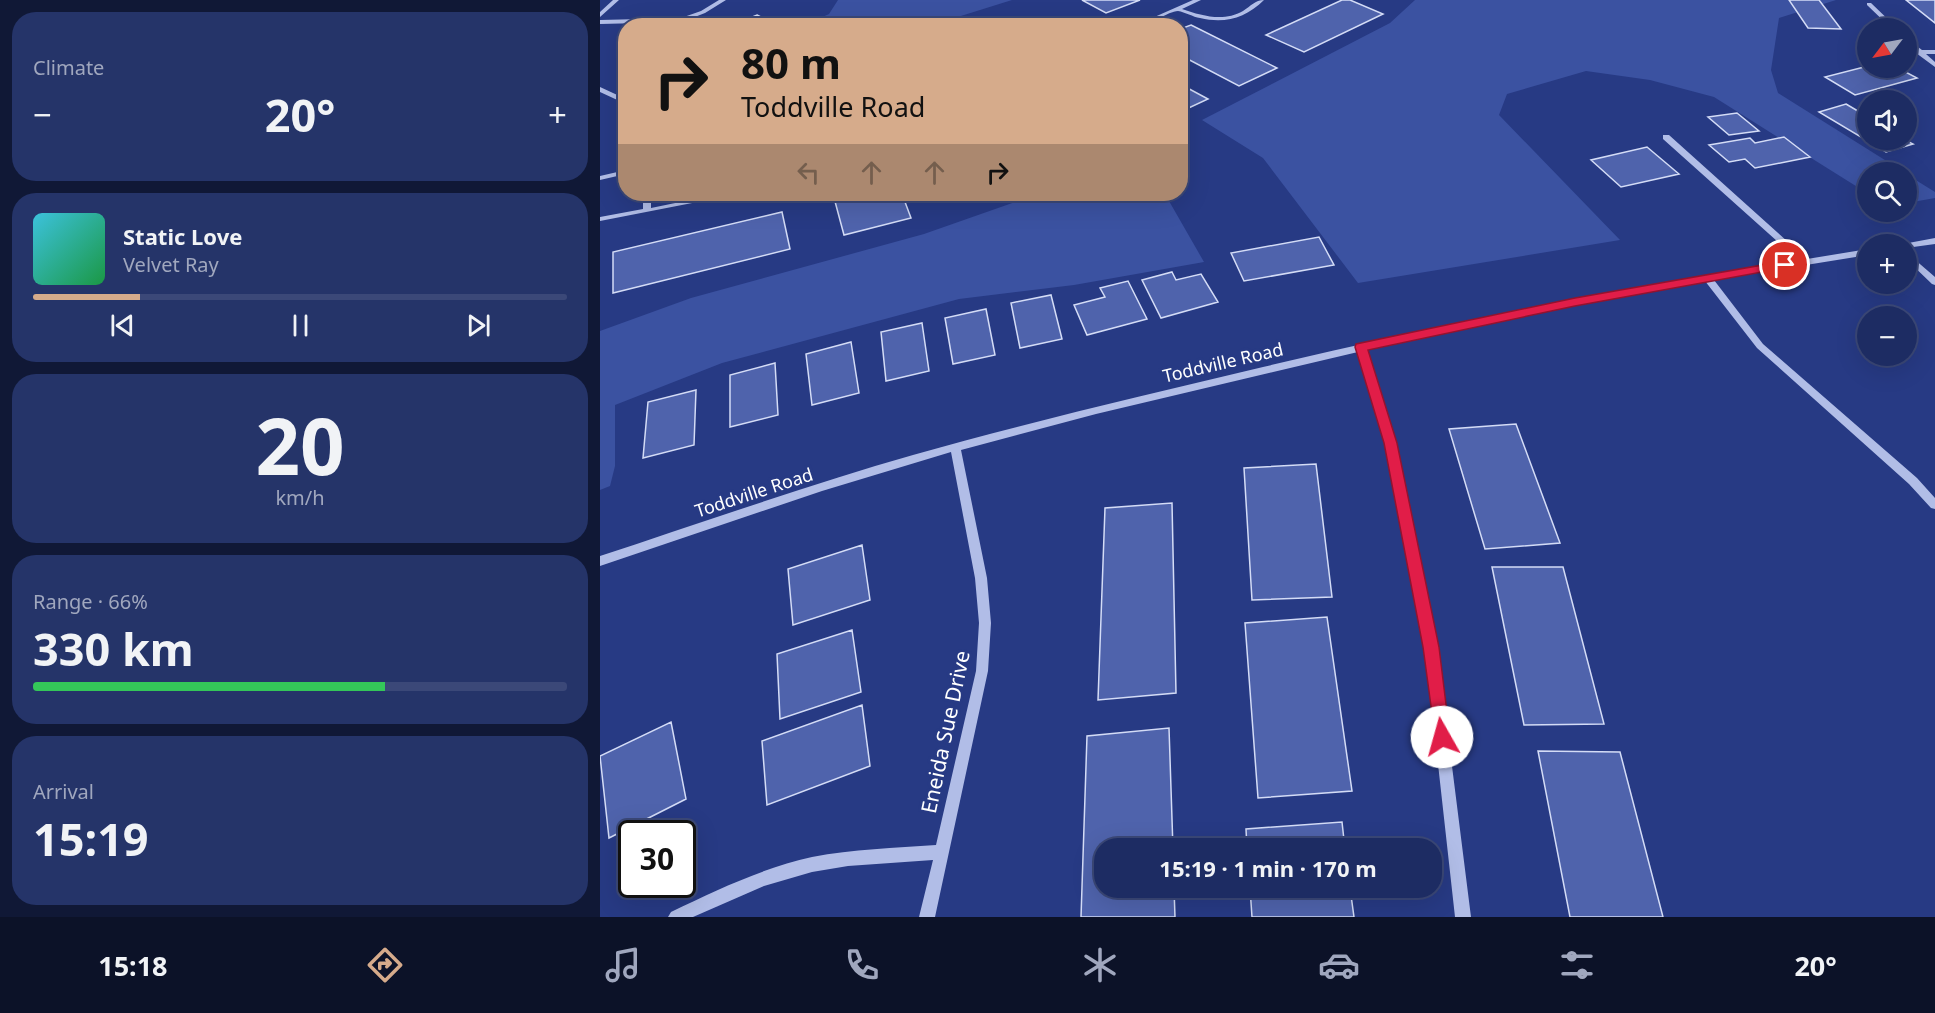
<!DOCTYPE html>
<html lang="en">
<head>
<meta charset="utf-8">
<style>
  body { margin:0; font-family:"Noto Sans",sans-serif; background:#253469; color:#f1f3f6; height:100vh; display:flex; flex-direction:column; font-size:22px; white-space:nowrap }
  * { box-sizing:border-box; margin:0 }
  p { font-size:20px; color:#a0a7be }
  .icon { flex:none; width:33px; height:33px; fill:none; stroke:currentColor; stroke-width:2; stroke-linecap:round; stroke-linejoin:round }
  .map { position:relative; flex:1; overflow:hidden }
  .panel { display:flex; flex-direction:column; gap:12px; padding:12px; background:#101836; width:600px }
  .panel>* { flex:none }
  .banner { position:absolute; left:18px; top:18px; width:570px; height:183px; border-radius:24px; box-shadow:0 6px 24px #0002,0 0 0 2px #3b4878; background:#d6ab8b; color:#111; overflow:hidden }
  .needle { width:39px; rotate:238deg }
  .fabs { position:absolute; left:1257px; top:18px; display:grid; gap:12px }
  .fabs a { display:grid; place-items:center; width:60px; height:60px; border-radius:50%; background:#1d2c63; box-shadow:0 6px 24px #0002,0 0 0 2px #3b4878; font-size:30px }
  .speed { position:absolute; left:18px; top:820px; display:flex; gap:12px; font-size:30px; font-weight:700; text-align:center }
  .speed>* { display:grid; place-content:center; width:78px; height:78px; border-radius:50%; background:#1d2c63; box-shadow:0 6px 24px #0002,0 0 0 2px #3b4878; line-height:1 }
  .speed .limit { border:3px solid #111; border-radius:9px; background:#fff; color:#111 }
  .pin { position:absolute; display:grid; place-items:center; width:51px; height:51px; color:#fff; margin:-26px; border:3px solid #fff; border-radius:50%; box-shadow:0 2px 6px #0007 }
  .me { position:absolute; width:66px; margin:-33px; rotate:353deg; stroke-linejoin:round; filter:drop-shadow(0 0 4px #0008) }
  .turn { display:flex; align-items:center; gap:21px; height:126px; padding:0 24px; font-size:27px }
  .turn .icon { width:78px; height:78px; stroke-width:2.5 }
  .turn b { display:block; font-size:42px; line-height:51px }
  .lanes { display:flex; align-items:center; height:57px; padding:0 24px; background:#0003; justify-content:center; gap:30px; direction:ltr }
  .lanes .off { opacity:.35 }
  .big { font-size:45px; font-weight:700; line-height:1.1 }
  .panel .card { flex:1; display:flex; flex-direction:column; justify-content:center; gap:9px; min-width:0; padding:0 21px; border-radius:24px; background:#253469 }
  .panel .dial { align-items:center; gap:0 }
  .dial b { font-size:78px; line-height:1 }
  .song { display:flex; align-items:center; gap:18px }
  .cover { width:72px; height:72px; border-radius:9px; background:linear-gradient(135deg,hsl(190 70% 55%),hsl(140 70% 35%)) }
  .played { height:6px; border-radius:3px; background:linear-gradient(90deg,#d6ab8b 20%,#3b4878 20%) }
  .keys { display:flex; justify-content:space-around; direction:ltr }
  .heat { display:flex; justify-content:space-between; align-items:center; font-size:33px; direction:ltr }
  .charge { height:9px; border-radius:4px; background:linear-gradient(90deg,#34c759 66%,#3b4878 0) }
  .trip { position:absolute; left:494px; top:838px; width:348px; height:60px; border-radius:24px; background:#1d2c63; box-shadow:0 6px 24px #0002,0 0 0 2px #3b4878; font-weight:700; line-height:60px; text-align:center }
  .dock { display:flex; height:96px; justify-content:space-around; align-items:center; background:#0c1228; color:#a0a7be }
  .dock .icon { width:42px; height:42px }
  .dock .current { color:#d6ab8b }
  .dock b { font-size:27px; color:#f1f3f6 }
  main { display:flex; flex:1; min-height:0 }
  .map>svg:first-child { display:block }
  .green { fill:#3b52a1 }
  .building { fill:#4f63ac; stroke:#d4dcf6; stroke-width:1.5 }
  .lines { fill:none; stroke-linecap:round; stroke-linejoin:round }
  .minor { fill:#b1bde7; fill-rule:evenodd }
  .route { fill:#e11d48; stroke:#92132f; stroke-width:1.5 }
  .labels { text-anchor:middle; stroke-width:6; stroke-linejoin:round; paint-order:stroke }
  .street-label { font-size:18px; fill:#fff; stroke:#273a84 }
  .near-street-label { font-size:21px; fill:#fff; stroke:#273a84 }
</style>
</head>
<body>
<main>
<section class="panel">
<div class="card"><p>Climate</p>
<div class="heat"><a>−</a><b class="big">20°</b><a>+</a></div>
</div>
<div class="card">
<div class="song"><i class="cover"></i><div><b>Static Love</b><p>Velvet Ray</p></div></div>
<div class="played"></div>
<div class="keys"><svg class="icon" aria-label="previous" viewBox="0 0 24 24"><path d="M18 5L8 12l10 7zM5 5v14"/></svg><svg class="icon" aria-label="pause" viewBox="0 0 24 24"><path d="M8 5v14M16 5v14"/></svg><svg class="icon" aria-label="next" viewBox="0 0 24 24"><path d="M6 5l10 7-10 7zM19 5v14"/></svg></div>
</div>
<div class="card dial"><b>20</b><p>km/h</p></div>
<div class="card"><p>Range · 66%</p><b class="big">330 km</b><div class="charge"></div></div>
<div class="card"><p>Arrival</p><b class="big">15:19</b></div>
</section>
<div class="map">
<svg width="1335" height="917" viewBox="0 0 1335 917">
  <rect width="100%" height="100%" fill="#273a84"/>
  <path class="green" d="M238,0H412L332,25H205L229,14Z
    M815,0H1236L1179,18L1171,70L1178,93L1304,172H1268L1267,193L1114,97L1050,80L986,71L907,94L899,115L1020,240L758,283L663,158L602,120L790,23Z
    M1306,174L1335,192V198L1307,203Z
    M438,194H556L569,201L604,262L474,285L359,299L122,363L15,405V466L10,486L0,490V331L91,298L324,234Z"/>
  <path class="building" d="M482,0H540L506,13Z
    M742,0H750L783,14L704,52L666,35Z
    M1189,0H1219L1241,29L1208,28Z
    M1306,0H1335V23Z
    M157,15L179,26H130Z
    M591,25L677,68L639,86L580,55V29Z
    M1268,66L1298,68L1317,78L1255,95L1225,77Z
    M580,84L608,99L580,112Z
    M1246,104L1268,117V140H1305L1313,144L1286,152L1219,112Z
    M1137,113L1159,131L1129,135L1108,117Z
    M1184,137L1210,157L1155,168L1145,159L1129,162L1109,145L1150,138L1155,143Z
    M1047,147L1079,174L1021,187L991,160Z
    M233,194H302L311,218L244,235Z
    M182,212L190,249L13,293V252Z
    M719,237L734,265L644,281L631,253Z
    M572,272L576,280L601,274L618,302L561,318L542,280Z
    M528,281L547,319L487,335L474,305L505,297L500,288Z
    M451,295L462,339L420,348L411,303Z
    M386,309L395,355L353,364L345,318Z
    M322,323L329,371L286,381L281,332Z
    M251,342L259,393L212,405L206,354Z
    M175,363L178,415L130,427V375Z
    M96,390L94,445L43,458L48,402Z
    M916,424L960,543L885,549L849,429Z
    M716,464L732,597L652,600L644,468Z
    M572,503L576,693L498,700L505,508Z
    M262,545L270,600L193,625L188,569Z
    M892,567H963L1004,724L924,725Z
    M727,617L752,791L658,798L645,623Z
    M252,630L261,692L180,719L177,654Z
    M262,705L270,766L167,805L162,741Z
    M71,722L86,799L9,838L0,756Z
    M569,728L573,849H504V888H574L575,917H481L487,736Z
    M938,751L1020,752L1063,917H970Z
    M742,822L745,849H647L646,829Z
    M650,888H750L754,917H652Z"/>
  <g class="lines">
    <path class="minor" d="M13,0H19L0,17V12Z
      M119,0H126L105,13L82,22L0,24V20L81,18L101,11Z
      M593,0H601L582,9C602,16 624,22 643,11C651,6 655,0 664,0C646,18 625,24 600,18C593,17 585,12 578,11C568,11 551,26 534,26Z
      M1267,3H1271L1297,28H1291L1267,5Z
      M1306,38L1322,50H1335V54H1326L1335,62V67L1316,53L1306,44Z
      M0,87L26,99V104L0,92Z
      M1063,135H1069L1207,259L1268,249V255L1114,280L1163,344L1317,478L1335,498V509L1331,508L1309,484L1157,348L1105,281L951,310L767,350L795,443L837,647L871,917H855L825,647L785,443L758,352L496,414L361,450L387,578L391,623L388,671L335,917H319L333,860L248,866L212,872L164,886L93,917H68L71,912C116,890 163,868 212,857C253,849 295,848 336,845L376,671L379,623L375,578L351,452L222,491L0,566V556C104,522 208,485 313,455C429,422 546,395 663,367C839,326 1018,287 1198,260L1063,139Z
      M26,170V174L0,180V176Z
      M43,194H51V208L119,194H132L128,196L0,221V217L43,209Z
      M1335,238V244L1306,248V244H1303Z
      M1306,252L1335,277V285L1332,284L1306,259Z"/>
  </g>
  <path class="route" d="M1185,261L1189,262V267L975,306L768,350L797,443L839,647L850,737L848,743L842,746L836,743L823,647L784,443L755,347L756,344L975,298Z"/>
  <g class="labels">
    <g class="street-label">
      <text transform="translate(623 363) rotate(-13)" y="6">Toddville Road</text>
      <text transform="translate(154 493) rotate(-18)" y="6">Toddville Road</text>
    </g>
    <g class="near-street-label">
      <text transform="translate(346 732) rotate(-78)" y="7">Eneida Sue Drive</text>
    </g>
  </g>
</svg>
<div class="fabs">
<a><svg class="needle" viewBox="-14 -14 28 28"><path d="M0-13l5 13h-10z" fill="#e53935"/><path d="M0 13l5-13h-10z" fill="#a0a7be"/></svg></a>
<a><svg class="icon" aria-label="sound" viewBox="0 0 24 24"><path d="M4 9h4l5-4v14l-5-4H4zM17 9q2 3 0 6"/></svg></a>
<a><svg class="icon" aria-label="search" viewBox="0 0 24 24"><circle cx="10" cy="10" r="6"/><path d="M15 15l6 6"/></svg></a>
<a>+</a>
<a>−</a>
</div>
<div class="speed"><div class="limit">30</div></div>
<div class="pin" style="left:1185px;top:265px;background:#d93025"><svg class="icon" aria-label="arrive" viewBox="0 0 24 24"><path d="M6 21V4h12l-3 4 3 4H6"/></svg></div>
<svg class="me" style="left:842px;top:737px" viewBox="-20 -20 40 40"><circle r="19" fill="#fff"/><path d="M0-13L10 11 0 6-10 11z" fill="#e11d48"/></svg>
<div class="trip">15:19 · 1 min · 170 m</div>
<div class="banner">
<div class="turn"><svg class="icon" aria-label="right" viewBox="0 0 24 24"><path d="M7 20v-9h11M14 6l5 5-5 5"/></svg><div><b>80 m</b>Toddville Road</div></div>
<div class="lanes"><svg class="icon off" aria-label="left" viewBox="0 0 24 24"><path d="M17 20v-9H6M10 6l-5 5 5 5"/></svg><svg class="icon off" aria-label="ahead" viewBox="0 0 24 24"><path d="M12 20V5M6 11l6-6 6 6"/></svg><svg class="icon off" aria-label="ahead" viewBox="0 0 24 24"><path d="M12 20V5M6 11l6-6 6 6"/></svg><svg class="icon" aria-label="right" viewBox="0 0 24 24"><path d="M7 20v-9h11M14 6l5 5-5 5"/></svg></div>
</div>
</div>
</main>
<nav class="dock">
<b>15:18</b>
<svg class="icon current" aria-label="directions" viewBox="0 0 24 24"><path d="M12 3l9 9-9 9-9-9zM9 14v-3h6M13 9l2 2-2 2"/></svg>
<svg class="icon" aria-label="music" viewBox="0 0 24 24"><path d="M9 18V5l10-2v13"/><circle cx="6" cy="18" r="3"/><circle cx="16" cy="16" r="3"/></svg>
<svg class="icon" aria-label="phone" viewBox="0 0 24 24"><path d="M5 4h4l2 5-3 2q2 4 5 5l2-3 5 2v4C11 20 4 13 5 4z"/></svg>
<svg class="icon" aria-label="climate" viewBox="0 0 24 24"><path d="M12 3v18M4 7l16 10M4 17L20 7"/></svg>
<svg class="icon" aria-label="car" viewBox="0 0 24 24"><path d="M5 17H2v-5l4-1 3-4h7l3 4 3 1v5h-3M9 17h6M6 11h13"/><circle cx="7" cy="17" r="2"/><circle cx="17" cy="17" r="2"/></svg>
<svg class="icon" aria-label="filters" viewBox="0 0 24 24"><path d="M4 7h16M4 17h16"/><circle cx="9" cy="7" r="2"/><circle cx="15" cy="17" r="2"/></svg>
<b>20°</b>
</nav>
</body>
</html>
